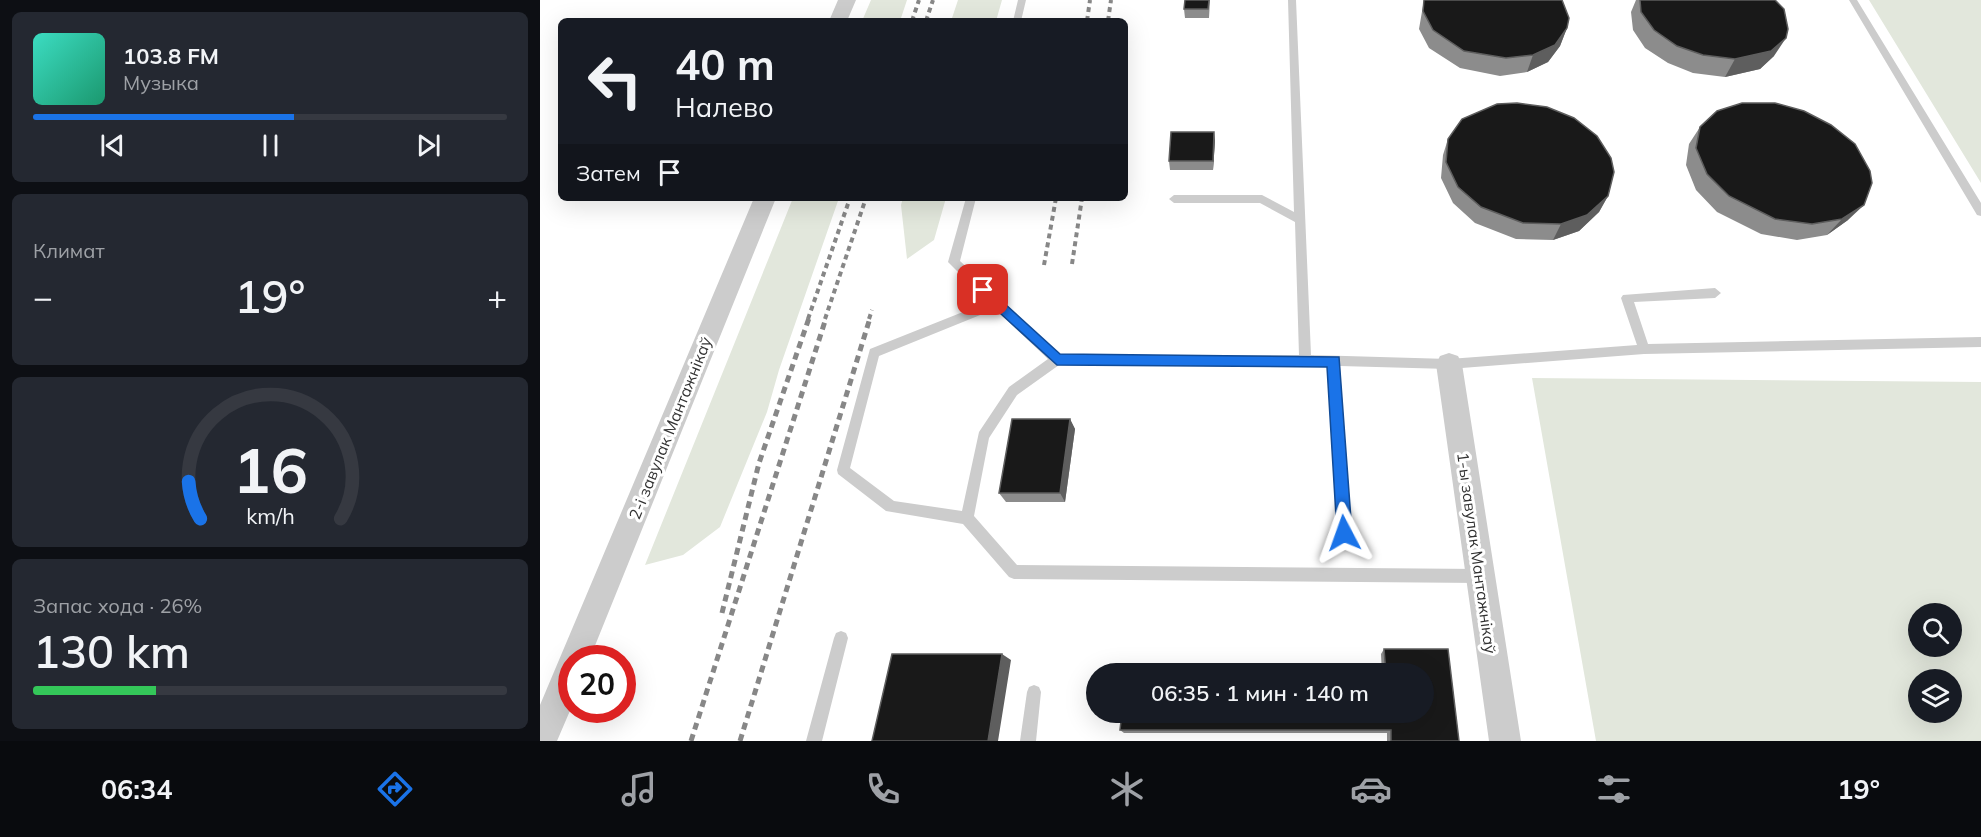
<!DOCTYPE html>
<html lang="ru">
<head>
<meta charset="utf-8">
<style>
  body { margin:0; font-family:Mulish,sans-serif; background:#242831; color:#f1f3f6; height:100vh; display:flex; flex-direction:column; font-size:22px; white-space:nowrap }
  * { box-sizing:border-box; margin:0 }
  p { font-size:20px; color:#9ea1a6 }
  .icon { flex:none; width:33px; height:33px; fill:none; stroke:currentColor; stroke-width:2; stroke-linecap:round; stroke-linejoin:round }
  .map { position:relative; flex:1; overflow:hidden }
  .details { display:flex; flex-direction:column; gap:12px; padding:12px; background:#0d0f14; width:540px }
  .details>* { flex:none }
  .hud { position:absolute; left:18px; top:18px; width:570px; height:183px; border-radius:9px; box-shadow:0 6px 24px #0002; background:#171b24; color:#f1f3f6; overflow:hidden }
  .buttons { position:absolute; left:1368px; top:603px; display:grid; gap:12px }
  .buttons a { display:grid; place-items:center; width:54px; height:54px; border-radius:50%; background:#171b24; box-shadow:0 6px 24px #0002; font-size:30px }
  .speed { position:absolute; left:18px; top:645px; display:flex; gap:12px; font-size:30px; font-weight:700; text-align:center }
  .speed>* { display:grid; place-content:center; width:78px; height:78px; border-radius:50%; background:#171b24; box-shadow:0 6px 24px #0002; line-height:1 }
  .speed .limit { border:9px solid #d22; background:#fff; color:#111 }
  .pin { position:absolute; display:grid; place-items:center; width:51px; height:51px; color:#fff; margin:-26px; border-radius:12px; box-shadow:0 3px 9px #0006 }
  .me { position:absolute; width:66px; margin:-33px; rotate:356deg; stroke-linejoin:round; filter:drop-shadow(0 0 4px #0008) }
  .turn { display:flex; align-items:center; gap:21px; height:126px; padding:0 18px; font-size:27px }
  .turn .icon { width:78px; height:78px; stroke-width:2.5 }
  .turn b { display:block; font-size:42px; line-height:51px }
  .then { display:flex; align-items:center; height:57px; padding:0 18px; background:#0003; gap:12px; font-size:22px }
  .big { font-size:45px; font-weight:600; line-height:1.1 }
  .details .card { flex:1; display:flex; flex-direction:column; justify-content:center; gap:9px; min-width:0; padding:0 21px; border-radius:9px; background:#242831 }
  .details .dial { align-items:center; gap:0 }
  .dial svg { height:156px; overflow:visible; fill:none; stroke:#363941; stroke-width:7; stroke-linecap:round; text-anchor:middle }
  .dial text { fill:#f1f3f6; stroke:none }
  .song { display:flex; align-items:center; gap:18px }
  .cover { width:72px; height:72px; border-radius:9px; background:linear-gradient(135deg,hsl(170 70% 55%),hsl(160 70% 35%)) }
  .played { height:6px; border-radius:3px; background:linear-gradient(90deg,#1a73e8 55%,#363941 55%) }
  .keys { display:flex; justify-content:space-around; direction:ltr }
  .heat { display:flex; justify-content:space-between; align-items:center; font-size:33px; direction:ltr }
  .charge { height:9px; border-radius:4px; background:linear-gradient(90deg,#34c759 26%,#363941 0) }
  .trip { position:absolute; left:546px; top:663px; width:348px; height:60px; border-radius:30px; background:#171b24; box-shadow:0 6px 24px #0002; font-weight:600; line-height:60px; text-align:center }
  .menu { display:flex; height:96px; justify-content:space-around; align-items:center; background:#090b0e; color:#9ea1a6 }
  .menu .icon { width:42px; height:42px }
  .menu .current { color:#1a73e8 }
  .menu b { font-size:27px; color:#f1f3f6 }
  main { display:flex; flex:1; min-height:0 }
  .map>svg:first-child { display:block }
  .green { fill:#e2e7dc; fill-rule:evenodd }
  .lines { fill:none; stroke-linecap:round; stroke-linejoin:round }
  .service { fill:#ccc; fill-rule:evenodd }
  .minor { fill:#ccc; fill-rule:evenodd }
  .rail-far1 { stroke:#878787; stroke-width:4; stroke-dasharray:5 4; stroke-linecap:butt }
  .rail { stroke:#878787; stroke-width:5; stroke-dasharray:7 5; stroke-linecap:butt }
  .wall { fill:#8c8c8c }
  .shaded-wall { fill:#5e5e5e }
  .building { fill:#191919; stroke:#5e5e5e; stroke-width:1.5 }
  .route { fill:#1a73e8; stroke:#114b97; stroke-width:1.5 }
  .labels { text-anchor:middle; stroke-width:6; stroke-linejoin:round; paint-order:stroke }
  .street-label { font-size:16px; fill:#323232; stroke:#fff }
</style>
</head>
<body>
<main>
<section class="details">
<div class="card">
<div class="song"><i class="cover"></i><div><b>103.8 FM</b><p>Музыка</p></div></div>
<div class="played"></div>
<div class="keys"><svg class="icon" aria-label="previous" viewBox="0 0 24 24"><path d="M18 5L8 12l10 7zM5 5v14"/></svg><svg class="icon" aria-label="pause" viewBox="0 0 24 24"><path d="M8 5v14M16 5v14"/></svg><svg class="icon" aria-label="next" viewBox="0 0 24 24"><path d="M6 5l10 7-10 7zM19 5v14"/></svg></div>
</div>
<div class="card"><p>Климат</p>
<div class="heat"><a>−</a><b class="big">19°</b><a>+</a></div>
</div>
<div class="card dial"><svg viewBox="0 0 100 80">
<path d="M14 69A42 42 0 1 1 86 69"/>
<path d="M14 69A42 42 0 0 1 8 50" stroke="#1a73e8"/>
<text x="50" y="56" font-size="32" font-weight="700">16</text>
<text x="50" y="72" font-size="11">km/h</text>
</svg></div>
<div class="card"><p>Запас хода · 26%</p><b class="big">130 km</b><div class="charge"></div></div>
</section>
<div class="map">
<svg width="1441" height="741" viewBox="0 0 1441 741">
  <rect width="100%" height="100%" fill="#fff"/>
  <path class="green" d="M331,0H367L360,21H322Z
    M418,0H462L456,21H411Z
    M1329,0H1441V183Z
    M253,198H299L239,370L227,412L180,527L143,555L105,565Z
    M363,198H406L394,240L367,259L361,205Z
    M992,378L1441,382V741H1056ZM1378,614H1412V646H1378ZM1378,680H1412V712H1378Z"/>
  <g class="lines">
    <path class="service" d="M478,0H486L481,21H473Z
      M748,0H756L771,355L909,359L1097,345L1081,298L1083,295L1175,288L1181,293L1175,298L1094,302L1108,344L1441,337V347L1104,354L909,369L800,366L811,533L809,538L804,540L799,538L797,533L788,366L519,365L477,395L449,438L434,516L477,565L940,569L945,571L947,576L945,581L940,583L474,579L469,577L423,524L346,511L298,474L297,470L330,349L448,302L408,262L426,198H436L420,261L520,355H759L755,222L720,203H634L629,199L634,195H722L754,212ZM455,309L508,359L469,387L439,432L422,511L354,501L310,468L339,356Z
      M1309,0H1317L1441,203V216L1437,215Z
      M301,631L306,633L308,638L282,741H266L294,638L296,633Z
      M494,685L499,687L501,692L496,741H480L487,692L489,687Z"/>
    <path class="minor" d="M298,0H316L307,21H289Z
      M214,198H236L50,658H32V706L17,741H0V705Z
      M909,353L918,356L922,364L981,741H949L896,364L900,356Z"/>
    <path class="rail-far1" d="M372,21L379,0
      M386,21L393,0
      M547,21L550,0
      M568,21L571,0
      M532,264L542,198
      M504,265L516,198
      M268,319L310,198
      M285,319L326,198
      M329,319L332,310"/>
    <path class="rail" d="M182,613L219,463L269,318
      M151,741L286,318
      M200,741L330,318"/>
  </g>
  <path class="wall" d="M645,0H670L669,18H645L644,9Z
    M884,0L1027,28L1020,46L1008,62L987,72L960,76L920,68L889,48L879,29Z
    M1096,0H1235L1234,56L1220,69L1185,77L1153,73L1128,63L1105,48L1093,30L1091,12Z
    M1160,127L1308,220L1287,235L1257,240L1221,234L1177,212L1156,190L1146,165L1149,144Z
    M674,132L675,141L673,170H630L629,161Z
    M908,139L1068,196L1059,212L1039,231L1013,240L976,239L935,223L913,203L901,178L903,155Z
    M530,419L535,429L525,502H466L459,493Z
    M844,649H908L919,741H847V733H584L580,730L582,712H884V674H842L841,654Z"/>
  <path class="shaded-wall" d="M1027,28L1020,46L1008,62L987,72L993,55Z
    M1246,38L1234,56L1220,69L1185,77L1195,59Z
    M674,132L675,141L673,170V161Z
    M1068,196L1059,212L1039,231L1013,240L1021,224Z
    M1324,205L1308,220L1287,235L1302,219Z
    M530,419L535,429L525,502L520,493Z
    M462,654L471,660L458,741H448Z"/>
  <path class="building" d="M645,0H669L668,9H644Z
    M884,0H1022L1029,18L1027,28L1015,45L993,55L966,58L924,51L893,30L883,11Z
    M1100,0H1235L1244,9L1248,29L1246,38L1231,51L1195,59L1163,55L1137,46L1114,30L1101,12Z
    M977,103L1007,107L1034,118L1057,136L1071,158L1074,172L1068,196L1047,215L1021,224L983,223L941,207L918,187L906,162L908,139L922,119L957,104Z
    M1202,103H1235L1264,111L1291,125L1315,144L1330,171L1332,183L1324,205L1302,219L1272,224L1235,219L1189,196L1167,174L1156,148L1160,127L1177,111Z
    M631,132H674L673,161H629Z
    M472,419H530L520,493H459Z
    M844,649H908L919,741H851V730H580L582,712H884V674H846Z
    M352,654H462L448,741H332Z"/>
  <path class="route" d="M443,284L520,354L799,357L812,533L810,538L804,540L799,538L797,533L787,367L517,365L438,293V286Z"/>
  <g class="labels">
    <g class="street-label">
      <text transform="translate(130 428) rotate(-68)" y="6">2-і завулак Мантажнікаў</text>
      <text transform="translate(937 553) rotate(82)" y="6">1-ы завулак Мантажнікаў</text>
    </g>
  </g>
</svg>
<div class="buttons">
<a><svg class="icon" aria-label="search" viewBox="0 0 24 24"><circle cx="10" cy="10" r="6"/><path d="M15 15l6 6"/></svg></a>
<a><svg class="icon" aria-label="layers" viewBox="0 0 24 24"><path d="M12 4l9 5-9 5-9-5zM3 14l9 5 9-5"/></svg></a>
</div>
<div class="speed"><div class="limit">20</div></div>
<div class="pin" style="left:443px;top:290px;background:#d93025"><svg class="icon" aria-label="arrive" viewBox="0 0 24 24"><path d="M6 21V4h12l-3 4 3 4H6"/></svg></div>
<svg class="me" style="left:804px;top:533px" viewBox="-20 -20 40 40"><path d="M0-17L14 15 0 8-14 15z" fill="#1a73e8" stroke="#fff" stroke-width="4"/></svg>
<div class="trip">06:35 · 1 мин · 140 m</div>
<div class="hud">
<div class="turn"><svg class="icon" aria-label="left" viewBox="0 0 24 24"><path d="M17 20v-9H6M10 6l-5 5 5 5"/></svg><div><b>40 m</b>Налево</div></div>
<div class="then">Затем<svg class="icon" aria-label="arrive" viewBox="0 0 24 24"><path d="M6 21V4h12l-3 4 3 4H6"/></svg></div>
</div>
</div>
</main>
<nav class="menu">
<b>06:34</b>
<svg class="icon current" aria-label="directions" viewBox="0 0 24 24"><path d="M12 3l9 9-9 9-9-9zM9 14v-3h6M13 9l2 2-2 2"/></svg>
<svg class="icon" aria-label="music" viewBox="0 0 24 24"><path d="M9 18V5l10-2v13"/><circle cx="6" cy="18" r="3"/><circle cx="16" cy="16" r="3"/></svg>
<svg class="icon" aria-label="phone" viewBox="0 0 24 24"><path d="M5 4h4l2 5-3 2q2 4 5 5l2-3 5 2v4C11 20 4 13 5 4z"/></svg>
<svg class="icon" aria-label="climate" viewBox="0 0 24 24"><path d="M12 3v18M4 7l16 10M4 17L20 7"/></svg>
<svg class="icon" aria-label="car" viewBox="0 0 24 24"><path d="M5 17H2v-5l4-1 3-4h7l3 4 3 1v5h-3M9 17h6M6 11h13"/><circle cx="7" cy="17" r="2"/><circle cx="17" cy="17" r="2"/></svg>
<svg class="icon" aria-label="filters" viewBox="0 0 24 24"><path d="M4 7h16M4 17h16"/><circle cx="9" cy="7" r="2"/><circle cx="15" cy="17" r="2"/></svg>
<b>19°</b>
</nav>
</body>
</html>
